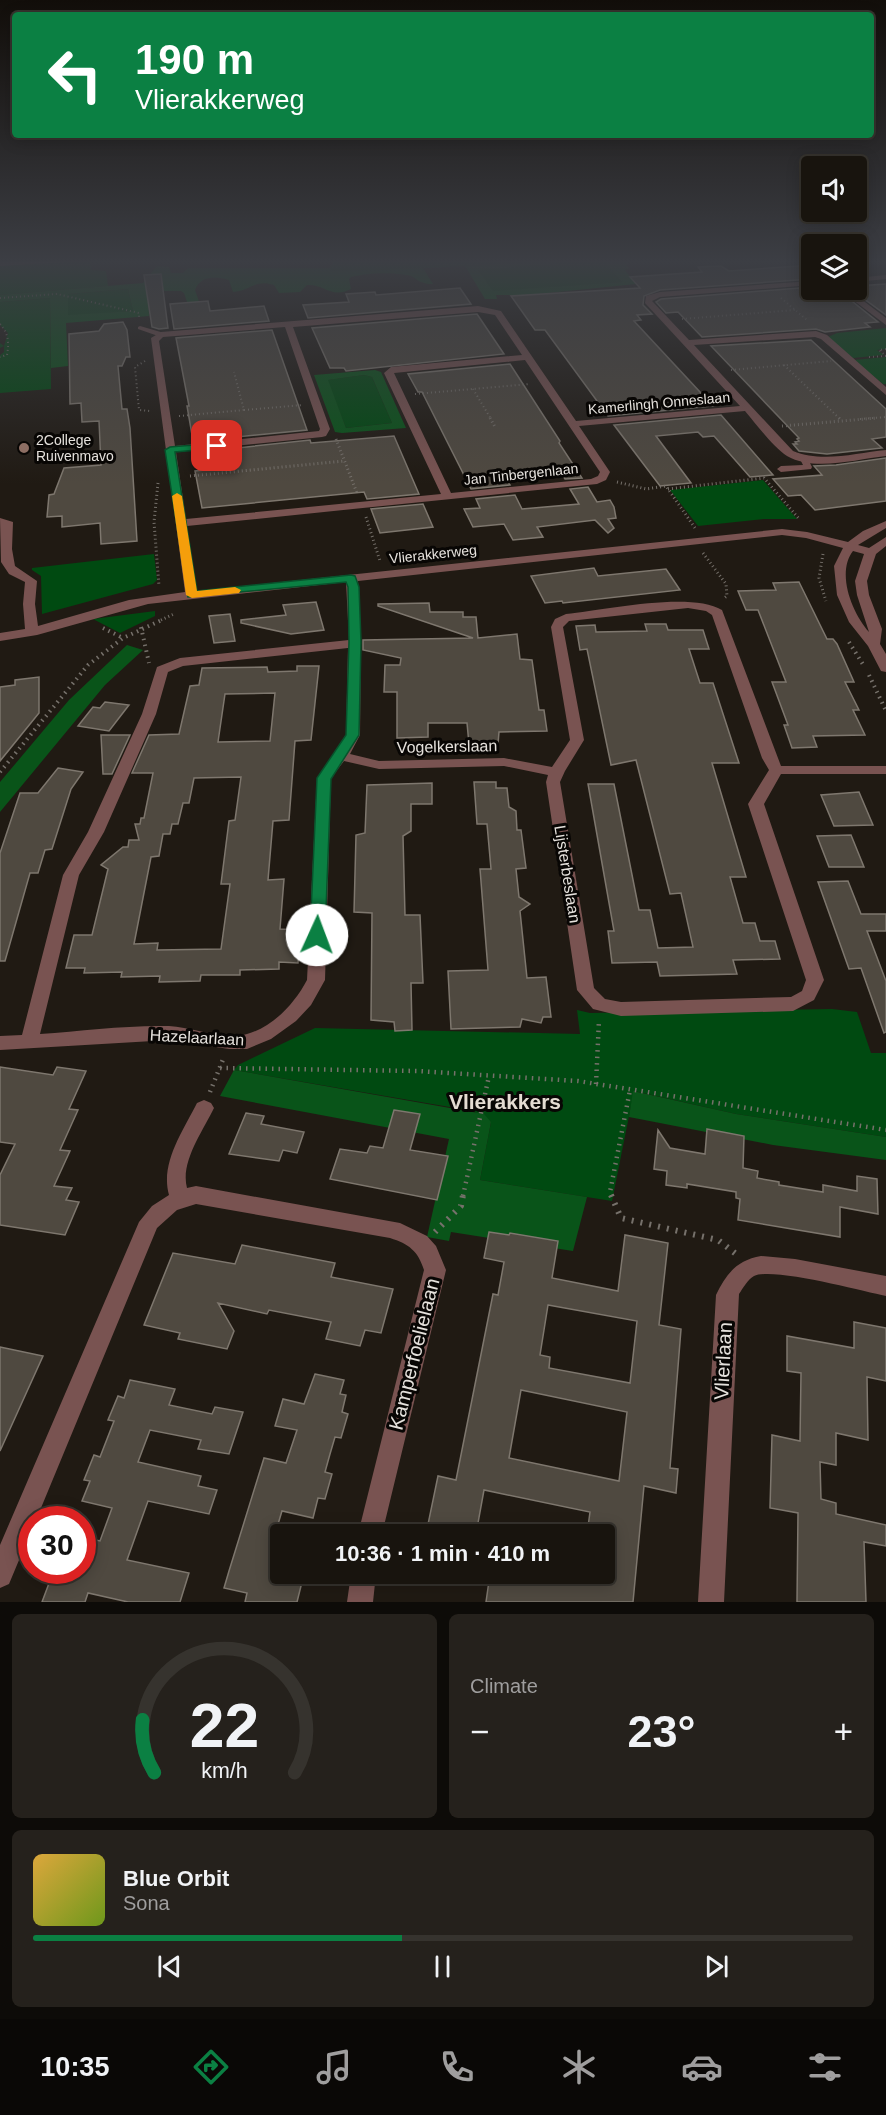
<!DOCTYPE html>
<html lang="en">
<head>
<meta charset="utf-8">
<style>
  body { margin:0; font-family:Helvetica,sans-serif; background:#25211c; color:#f1f3f6; height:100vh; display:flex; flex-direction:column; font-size:22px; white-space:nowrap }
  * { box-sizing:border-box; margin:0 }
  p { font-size:20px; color:#9f9e9e }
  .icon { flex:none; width:33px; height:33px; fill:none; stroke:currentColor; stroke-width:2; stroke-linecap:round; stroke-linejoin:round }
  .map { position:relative; height:1602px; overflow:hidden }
  .drawer { display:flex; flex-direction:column; gap:12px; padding:12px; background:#0d0b08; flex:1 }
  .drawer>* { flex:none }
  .hud { position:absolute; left:12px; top:12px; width:862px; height:126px; border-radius:6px; box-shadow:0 3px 15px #0003,0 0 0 2px #36332e; background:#0b8043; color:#fff; overflow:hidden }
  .fabs { position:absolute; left:801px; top:156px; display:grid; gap:12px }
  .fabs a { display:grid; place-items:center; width:66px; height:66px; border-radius:6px; background:#18140e; box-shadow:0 3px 15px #0003,0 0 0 2px #36332e; font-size:30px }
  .speed { position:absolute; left:18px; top:1506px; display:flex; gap:12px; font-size:30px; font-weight:700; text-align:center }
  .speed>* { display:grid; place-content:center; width:78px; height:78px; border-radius:50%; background:#18140e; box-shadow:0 3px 15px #0003,0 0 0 2px #36332e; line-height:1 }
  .speed .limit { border:9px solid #d22; background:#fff; color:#111 }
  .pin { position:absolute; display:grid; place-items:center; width:51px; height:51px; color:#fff; margin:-26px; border-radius:12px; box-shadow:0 3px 9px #0006 }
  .me { position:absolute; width:66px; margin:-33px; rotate:2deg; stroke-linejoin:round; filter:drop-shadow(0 0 4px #0008) }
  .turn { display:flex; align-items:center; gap:21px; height:126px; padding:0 24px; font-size:27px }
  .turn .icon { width:78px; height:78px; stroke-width:2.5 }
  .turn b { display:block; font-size:42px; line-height:51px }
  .big { font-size:45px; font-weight:600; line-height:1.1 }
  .drawer .tile { flex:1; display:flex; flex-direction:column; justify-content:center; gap:9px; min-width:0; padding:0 21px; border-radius:9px; background:#25211c }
  .drawer .dial { align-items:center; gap:0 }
  .dial svg { height:156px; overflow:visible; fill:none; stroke:#36332e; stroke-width:7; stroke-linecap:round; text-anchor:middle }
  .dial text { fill:#f1f3f6; stroke:none }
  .song { display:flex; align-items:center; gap:18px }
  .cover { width:72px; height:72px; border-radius:9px; background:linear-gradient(135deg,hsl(40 70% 55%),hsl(80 70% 35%)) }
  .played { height:6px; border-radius:3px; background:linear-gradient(90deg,#0b8043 45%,#36332e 45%) }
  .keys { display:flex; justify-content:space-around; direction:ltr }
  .heat { display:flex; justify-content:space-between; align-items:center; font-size:33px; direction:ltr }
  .drawer .tiles { flex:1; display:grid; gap:12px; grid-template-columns:1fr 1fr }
  .tile:last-child { grid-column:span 2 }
  .trip { position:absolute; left:270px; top:1524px; width:345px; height:60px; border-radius:6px; background:#18140e; box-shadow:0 3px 15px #0003,0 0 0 2px #36332e; font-weight:600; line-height:60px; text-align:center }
  .tab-bar { display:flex; height:96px; justify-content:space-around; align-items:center; background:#0a0806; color:#9f9e9e }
  .tab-bar .icon { width:42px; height:42px }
  .tab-bar .active { color:#0b8043 }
  .tab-bar b { font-size:27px; color:#f1f3f6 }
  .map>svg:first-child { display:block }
  .green { fill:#004a11 }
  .forest { fill:#095419; fill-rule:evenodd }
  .building { fill:#4f4940; stroke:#7e776e; stroke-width:1.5; fill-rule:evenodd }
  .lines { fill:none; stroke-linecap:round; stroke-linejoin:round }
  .path-far4 { stroke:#76716b; stroke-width:2; stroke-dasharray:1 3; stroke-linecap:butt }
  .path-far3 { stroke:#76716b; stroke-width:3; stroke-dasharray:1 3; stroke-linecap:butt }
  .path-far2 { stroke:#76716b; stroke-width:4; stroke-dasharray:1.5 4.5; stroke-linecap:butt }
  .path-far1 { stroke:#76716b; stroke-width:4.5; stroke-dasharray:1.5 5; stroke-linecap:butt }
  .path { stroke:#76716b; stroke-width:6; stroke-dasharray:2 7; stroke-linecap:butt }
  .lane { fill:#795351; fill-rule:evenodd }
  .street { fill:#795351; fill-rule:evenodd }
  .route { fill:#0b8043; stroke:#07532c; stroke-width:1.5 }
  .slow { fill:#f59e0b }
  .education-dot { fill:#8d6e63; stroke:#080604; stroke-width:2 }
  .labels { text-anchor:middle; stroke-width:6; stroke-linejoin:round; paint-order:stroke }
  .far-street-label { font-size:14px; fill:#e5e1dc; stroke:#080604 }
  .far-poi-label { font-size:14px; fill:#e5e1dc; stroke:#080604; text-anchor:start }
  .street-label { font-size:16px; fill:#e5e1dc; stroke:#080604 }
  .near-street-label { font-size:20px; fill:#e5e1dc; stroke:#080604 }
  .near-neighbourhood-label { font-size:21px; font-weight:bold; fill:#e4dcd2; stroke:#080604 }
</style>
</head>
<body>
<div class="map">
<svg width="886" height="1602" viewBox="0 0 886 1602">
  <rect width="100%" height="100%" fill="#201a13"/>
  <path class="green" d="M90,260L91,270L106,271L108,286L0,295V266Z
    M334,260H561L412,269L332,271L330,268Z
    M602,260L622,282L493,292L477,269Z
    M128,289L133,311L68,316V294Z
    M50,298L51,389L0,393V355L4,352V346L0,348V343L4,346L8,333L0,325V302Z
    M886,328V349L877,350L884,355L853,358L828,337L837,333Z
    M886,357V384H883L854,360Z
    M364,375L372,377L392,423L346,428L327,380Z
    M763,480L797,519H764L698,526L670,490Z
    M154,554L157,580L153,584L42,614L41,576L32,570V568Z
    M155,611V616L120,633L93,619Z
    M832,1009L857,1012L871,1053H886V1137L736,1114L634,1091L612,1201L480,1180L491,1122L473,1111L234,1070L238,1065L315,1028L580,1034L577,1010L590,1013Z"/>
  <path class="forest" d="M561,260H602L478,270L493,291L622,282L602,260H631L626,265L629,268L625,270L636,284L528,295H496L497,299H485L465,266Z
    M157,266L169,267L171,273H183L188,268H330L332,271L423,268L433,284C416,284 417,276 406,275C390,272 367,273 351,277L349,279L351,289C331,299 325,284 307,285L300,292L279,293L274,285C254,279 251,291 233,292L229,280C216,276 201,275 195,290L202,310L190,311L184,293L181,291H148L149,316L66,323L68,366L51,368L50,298L0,302V295L143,283ZM128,289L133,311L68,315V294Z
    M375,370L381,372L406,428L342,433L335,432L314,375ZM364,375L372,377L392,423L346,428L328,380Z
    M127,645L143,650L105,685L0,812V782L69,700Z
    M234,1070L484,1114L491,1122L480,1180L587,1197L573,1251L451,1232L449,1241L427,1237L449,1139L220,1096Z
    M633,1091L736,1114L886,1137V1160L773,1145L629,1117Z"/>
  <path class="building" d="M812,265V279L660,290L644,296L643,305L652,314L637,315L641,320L634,321L713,406L608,416L545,330H535L511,296L640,288L630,277L702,272L698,267L721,266L729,271Z
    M161,274L168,328L159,329L152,327L144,275Z
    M886,284V315L852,290H856V286Z
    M812,287V290H838L878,322L865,323L870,327L825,332L816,329L702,337L678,312L666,313L656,302L661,299Z
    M460,288L471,304L308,318L303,305L349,302L346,294L375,292L376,295Z
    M208,301L210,311L264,306L269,321L174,329L170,304Z
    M477,314L504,354L346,371L344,368H330L312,328Z
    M123,322L127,330L130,357H126L122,366H118L122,409H127L130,428L137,541L101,544L100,523L62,527V516L47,517L49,495L54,494L64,468L101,465L99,421L82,422L81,403L70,404L69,334L99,331L104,324Z
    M272,330L307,430L197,441L195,435H192L187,406H189L176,338Z
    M811,340L886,409V437L872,439L882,448L827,454L799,451L793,444H797L795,442L799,441L797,439L799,438L711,346Z
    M510,364L560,441L559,443L582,478L565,479L560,471L545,473L505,477L510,485L471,489L422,392H418L408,374Z
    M721,415L773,475L750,477L714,436L703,437L698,432L656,436L691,483L660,486L614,425Z
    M394,436L419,494L367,499L364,492L202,508L195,471L204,470L200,452L310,440L311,443Z
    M886,458V501L815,510L801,495L788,496L773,479L822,475L814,466L836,465Z
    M588,487L597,502L610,500L614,507L616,518L608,519L614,528L608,533L595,520L537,527L543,537L513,540L504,524L473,527L464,509L480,508L476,499L515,495L522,509L579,504L570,489Z
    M423,504L433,527L380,533L371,509Z
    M594,568L598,576L666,569L680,590L563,603L562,601L545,603L531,576Z
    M799,582L827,639H833L837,644L854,682H845L859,710H853L865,735L813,736L817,747L792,748L784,725H788L772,682H786L758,610H746L738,591L776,590L773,583Z
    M316,602L324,630L291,634L241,623V620L286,615L283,605Z
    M429,603L430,612H463V617H476L478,638L517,634L520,659L532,660L539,710H544L547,731L499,732L498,744H469L467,723H428V737L397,738V692H384L385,665H400L401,658L363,650V640L473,638L378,606V604Z
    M230,614L235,641L214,643L209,616Z
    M645,624H666L668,630H703L709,649H689L700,683H713L739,763H712L746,877H730L743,923H755L760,941H775L780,959L733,960L737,974L660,976L657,962L612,963L608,931H614L588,784H614L639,910H650L658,948L693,947L681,893L670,894L636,760L611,765L587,649L580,650L576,626L595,625L596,632L647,631Z
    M297,666H319L311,740L295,741L289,820L273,821L268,880L284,879L280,929L300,930L298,963L279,962V969L240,970V975H201L200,981L159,982L160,976L121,977L122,972L84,973L85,968H66L74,935H92L108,869L101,865L123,847H128L129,840H139L135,824H140L141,818H144L153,773H132L149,735L179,734L190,686L199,685L202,668L267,667L268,672L297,671ZM275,693L270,741L218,742L225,694ZM241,777L235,820L229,821L221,884H230L221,949L157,950L158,943L134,944L151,857L159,856L163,834H170L172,824H178L183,803H189L194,778Z
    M39,677V713L0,761V687L15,685V680Z
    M105,702L129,705L109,731L78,726L93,707L100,708Z
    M101,735H130L112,774H103Z
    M58,768L83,772L71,789L52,849L45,850L38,873H30L5,961H0V853L20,793H38Z
    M474,782H496V788H507L509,807L516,811L517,830H521L526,868L516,869L519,897L530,904L520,911L527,978L546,977L551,1017H543L541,1023L522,1019L520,1027L451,1029L448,971L488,970L480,869H491L487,824H477Z
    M432,783V804H411V831L403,836L405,915H420L423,983H411L412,1030L395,1031L394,1022L371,1020L372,913L354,912L356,835L365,833L367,785Z
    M859,792L873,825L834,826L821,795Z
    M851,835L864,867H829L817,836Z
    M848,881L861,914H886V931H867L886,981V1032L884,1033L861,968L849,969L818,882Z
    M0,1067L53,1075L57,1067L86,1071L69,1109L78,1110L60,1150L70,1151L54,1186L72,1188L66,1200L79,1202L65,1235L0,1225V1175L15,1144L0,1142Z
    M394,1110L420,1114L410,1150L448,1156L437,1200L330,1179L340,1149L367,1153L370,1146L383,1148Z
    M246,1113L264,1116L261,1124L304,1132L297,1153L283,1150L279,1161L229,1154Z
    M707,1129L744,1136L743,1168L758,1171L757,1178L779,1182V1185L823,1192V1185L857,1191V1176L877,1179L878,1214L840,1207V1237L738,1220L740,1199L736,1198V1192L687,1184V1188L666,1185L667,1171L654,1169L658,1130L670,1148L705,1154Z
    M489,1232L509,1235L510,1233L558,1241L552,1278L618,1291L625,1235L668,1243L659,1325L681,1329L670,1468L678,1469L676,1493L644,1486L633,1602H486L490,1574H531L581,1583L582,1574H604V1534H587L590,1512L484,1490L476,1534H426L438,1476L456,1480L493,1294L498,1295L504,1262L484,1258ZM548,1305L637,1321L630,1383L549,1368L550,1357L540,1355ZM521,1390L627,1412L619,1481L509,1458Z
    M242,1245L335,1263L331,1277L393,1289L381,1333L365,1330L360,1346L326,1339L331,1322L269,1310L267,1314L218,1303L234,1331L227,1349L178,1339L180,1333L144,1325L173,1253L235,1264Z
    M854,1322L886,1328V1381L867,1377L868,1440L836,1433V1465L820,1462L821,1499L836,1503V1514L886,1525V1546L864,1542L866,1602H797L798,1513L770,1508L772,1435L800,1441L801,1373L787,1371V1336L854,1348Z
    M0,1347L43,1356L0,1451Z
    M315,1374L344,1380L340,1394L346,1395L342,1412L348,1414L341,1438L335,1437L330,1454L325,1472L332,1474L325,1499L318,1498L313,1518L282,1511L272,1544L280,1545V1574H304L297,1602H245L247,1593L224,1588L229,1571L264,1458L286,1463L297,1430L275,1426L283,1399L304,1404Z
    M130,1380L175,1389L169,1405L212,1414L215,1407L243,1412L229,1454L198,1449L201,1440L150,1430L138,1462L201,1476L198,1486L217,1490L209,1514L148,1501L127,1560L189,1573L180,1602H128L88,1593L85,1602H42L54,1570H82V1537L100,1541L112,1508L82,1501L90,1481L84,1480L94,1455L100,1457L114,1421L108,1420L118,1396L124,1398Z"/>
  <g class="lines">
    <path class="path-far4" d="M0,298L57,294L139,313V318
      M781,298L807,320
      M682,319L795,310
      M0,324C9,334 9,343 7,355L0,357
      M886,349L879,350L886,356
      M869,357L886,356
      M145,361L135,367L139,410L150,411
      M784,365L840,419
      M731,370L831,361
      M473,389L491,419
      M415,394L530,384
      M244,410L303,405
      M179,416L244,410L234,372
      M860,419L886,417"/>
    <path class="path-far3" d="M490,418L495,427
      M839,418L841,420
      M782,426L877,418
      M336,439L357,493
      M190,476L344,461
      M617,482L646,489L666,486L695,528
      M158,483L154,522L159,586
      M668,489L764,478L800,520
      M366,517L380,561
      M703,553L726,584L727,596L723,599
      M823,554L819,578L826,601
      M161,620L174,614"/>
    <path class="path-far2" d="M141,627L149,663
      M103,628L123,638
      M849,642L864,666
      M869,675L886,711
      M0,772L88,665L123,638L164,619"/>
    <path class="path-far1" d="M220,1068L417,1071L578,1081L886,1130
      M596,1084L599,1020
      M210,1092L224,1057
      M463,1196L489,1076
      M612,1196L610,1192L630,1090"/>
    <path class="path" d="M611,1195L621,1218L718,1240L736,1254
      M435,1232L461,1206L463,1195"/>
    <path class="lane" d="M140,326L164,333L165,335L161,337L138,329V327Z
      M804,456L807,457L812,467L811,469L781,472L777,469L781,466L803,465L800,459Z"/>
    <path class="street" d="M35,260H70L66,262L0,266V262Z
      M886,275V279L856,282V278Z
      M812,281V285L660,297L652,301L689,340L816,331L827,335L886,387V395L821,339L815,337L694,345L793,451C822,463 856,453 886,450V456C856,459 815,472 787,456C774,448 756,424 745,411L579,426L610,472L606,480L597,484L187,526L197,591L782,529L807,532L848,542L863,531L886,521V528L858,545L869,548L886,537V546L876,554L867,581L869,595L882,629L880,644L886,654V672L881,671L868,646L849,622L837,595L834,566L843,548L806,538L782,535L358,581L361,643L360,735L350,754L379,761L504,758L552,767L570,740L551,627L555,619L566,614C604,610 691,591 722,610L781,766H886V774H781L764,804L824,980L814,1000L793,1011L621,1016L593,1009L577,990L546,782L548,775L504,766L379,769L344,761L331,778L325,980L311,1005L296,1021L271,1039L247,1049H229L170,1040L0,1050V1036L22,1035L63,875L88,832L142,714L157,667L180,658L349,640L346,582L148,604L37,635L0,641V633L25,629L23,604L25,582L9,574L1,562L0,518L13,522L12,549L15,566L37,581L35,604L38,626L129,600L185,592L151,338L161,332L478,306L501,311L576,421L740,406L645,303L646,296L660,292ZM478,312L495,315L522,355L391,367L384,373L441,494L186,519L176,452L322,437L326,436L330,429L293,327ZM285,327L320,429L319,431L175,446L159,341L163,337ZM525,360L600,472L598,476L591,479L451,493L394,373ZM853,551L864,554L855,581L857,595L869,632C852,613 836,573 853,551ZM688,608L706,611L712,615L762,758L769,770L748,804L806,980L802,991L791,997L621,1002L605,999L594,988L560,782L565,771L584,740L563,627L569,621ZM348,648L346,735L317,778L307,980C295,1003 273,1027 247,1034C223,1041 193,1027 169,1026C126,1025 82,1031 40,1034L79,875L104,832L156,714L168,672L183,666Z
      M840,290H849L886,318V325Z
      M204,1100L211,1103L214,1108C203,1131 180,1162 187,1188L196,1186L400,1223L427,1236L436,1246L446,1270L382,1534H358L424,1270C418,1251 409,1244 390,1238L196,1204L177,1210L157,1228L36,1520H32V1529L9,1584L0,1588V1545L139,1222L152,1206L169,1195C160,1163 183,1131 197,1103Z
      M761,1256L795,1259L886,1276V1296C862,1291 773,1267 754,1276C748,1279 743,1288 739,1294L724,1602H698L716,1295C726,1274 737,1260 761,1256Z
      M351,1574H376L373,1602H347Z"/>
  </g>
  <linearGradient id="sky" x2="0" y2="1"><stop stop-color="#120e0a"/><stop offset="0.54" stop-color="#3c3e44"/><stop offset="1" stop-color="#3c3e44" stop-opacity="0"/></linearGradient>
  <rect width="886" height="484" fill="url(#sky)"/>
  <path class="route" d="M217,443L222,446L221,448L175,452L197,591L351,575L355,576L359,587L361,642L359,735L331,779L325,935L323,939H312L310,935L317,778L346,735L349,642L348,587L346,582L188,597L165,450L170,447Z"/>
  <path class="slow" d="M177,493L182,496L197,591L235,587L241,590L239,593L192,598L186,595L172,496Z"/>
  <circle class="education-dot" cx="24" cy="448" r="6"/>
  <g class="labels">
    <g class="far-street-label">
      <text transform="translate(659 403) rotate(-5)" y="5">Kamerlingh Onneslaan</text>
      <text transform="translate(521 474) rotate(-6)" y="5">Jan Tinbergenlaan</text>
      <text transform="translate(433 554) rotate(-6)" y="5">Vlierakkerweg</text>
    </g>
    <g class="far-poi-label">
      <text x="36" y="445">2College<tspan x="36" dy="16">Ruivenmavo</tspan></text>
    </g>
    <g class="street-label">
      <text transform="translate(447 746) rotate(-1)" y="6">Vogelkerslaan</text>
      <text transform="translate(568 874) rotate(81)" y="6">Lijsterbeslaan</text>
      <text transform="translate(197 1037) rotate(3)" y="6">Hazelaarlaan</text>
    </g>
    <g class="near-street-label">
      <text transform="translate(414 1354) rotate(-76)" y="7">Kamperfoelielaan</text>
      <text transform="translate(723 1361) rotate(-87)" y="7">Vlierlaan</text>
    </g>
    <g class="near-neighbourhood-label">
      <text x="505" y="1109">Vlierakkers</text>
    </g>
  </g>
</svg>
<div class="fabs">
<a><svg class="icon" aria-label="sound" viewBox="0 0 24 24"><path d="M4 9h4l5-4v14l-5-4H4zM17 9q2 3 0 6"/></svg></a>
<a><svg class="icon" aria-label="layers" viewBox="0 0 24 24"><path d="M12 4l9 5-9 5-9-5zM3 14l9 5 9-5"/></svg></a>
</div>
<div class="speed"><div class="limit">30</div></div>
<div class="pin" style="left:217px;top:446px;background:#d93025"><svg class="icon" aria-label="arrive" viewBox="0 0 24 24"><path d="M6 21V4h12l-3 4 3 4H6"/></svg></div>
<svg class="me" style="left:317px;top:935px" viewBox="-20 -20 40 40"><circle r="19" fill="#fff"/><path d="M0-13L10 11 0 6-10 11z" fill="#0b8043"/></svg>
<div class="trip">10:36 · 1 min · 410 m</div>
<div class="hud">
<div class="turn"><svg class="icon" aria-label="left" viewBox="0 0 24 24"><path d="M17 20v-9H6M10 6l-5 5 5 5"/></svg><div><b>190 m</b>Vlierakkerweg</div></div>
</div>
</div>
<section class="drawer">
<div class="tiles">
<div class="tile dial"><svg viewBox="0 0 100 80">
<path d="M14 69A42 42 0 1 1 86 69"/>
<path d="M14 69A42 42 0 0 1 8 42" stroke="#0b8043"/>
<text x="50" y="56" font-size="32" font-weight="700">22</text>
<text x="50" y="72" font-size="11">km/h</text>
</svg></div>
<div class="tile"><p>Climate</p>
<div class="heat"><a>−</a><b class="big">23°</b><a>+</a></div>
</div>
<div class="tile">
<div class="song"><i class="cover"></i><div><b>Blue Orbit</b><p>Sona</p></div></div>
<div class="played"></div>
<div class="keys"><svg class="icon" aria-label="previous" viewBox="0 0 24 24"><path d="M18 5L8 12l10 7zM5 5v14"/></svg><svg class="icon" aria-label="pause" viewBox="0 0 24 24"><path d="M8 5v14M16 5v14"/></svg><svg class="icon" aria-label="next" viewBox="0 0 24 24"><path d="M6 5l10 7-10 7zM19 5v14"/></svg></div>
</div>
</div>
</section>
<nav class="tab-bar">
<b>10:35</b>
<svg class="icon active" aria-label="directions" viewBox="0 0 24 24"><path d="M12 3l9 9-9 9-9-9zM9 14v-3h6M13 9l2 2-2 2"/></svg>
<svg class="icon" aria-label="music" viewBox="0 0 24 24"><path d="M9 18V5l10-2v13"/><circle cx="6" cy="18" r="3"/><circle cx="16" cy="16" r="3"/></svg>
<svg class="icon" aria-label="phone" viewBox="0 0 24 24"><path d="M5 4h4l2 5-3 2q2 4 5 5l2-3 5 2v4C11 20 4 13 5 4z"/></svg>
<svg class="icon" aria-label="climate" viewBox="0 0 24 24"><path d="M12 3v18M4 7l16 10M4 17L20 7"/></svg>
<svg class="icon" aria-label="car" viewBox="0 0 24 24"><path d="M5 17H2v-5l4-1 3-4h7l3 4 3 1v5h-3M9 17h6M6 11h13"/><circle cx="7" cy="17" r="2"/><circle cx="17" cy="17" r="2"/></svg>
<svg class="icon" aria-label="filters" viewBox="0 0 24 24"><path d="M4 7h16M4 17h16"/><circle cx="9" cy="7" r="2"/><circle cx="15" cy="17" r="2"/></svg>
</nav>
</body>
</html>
